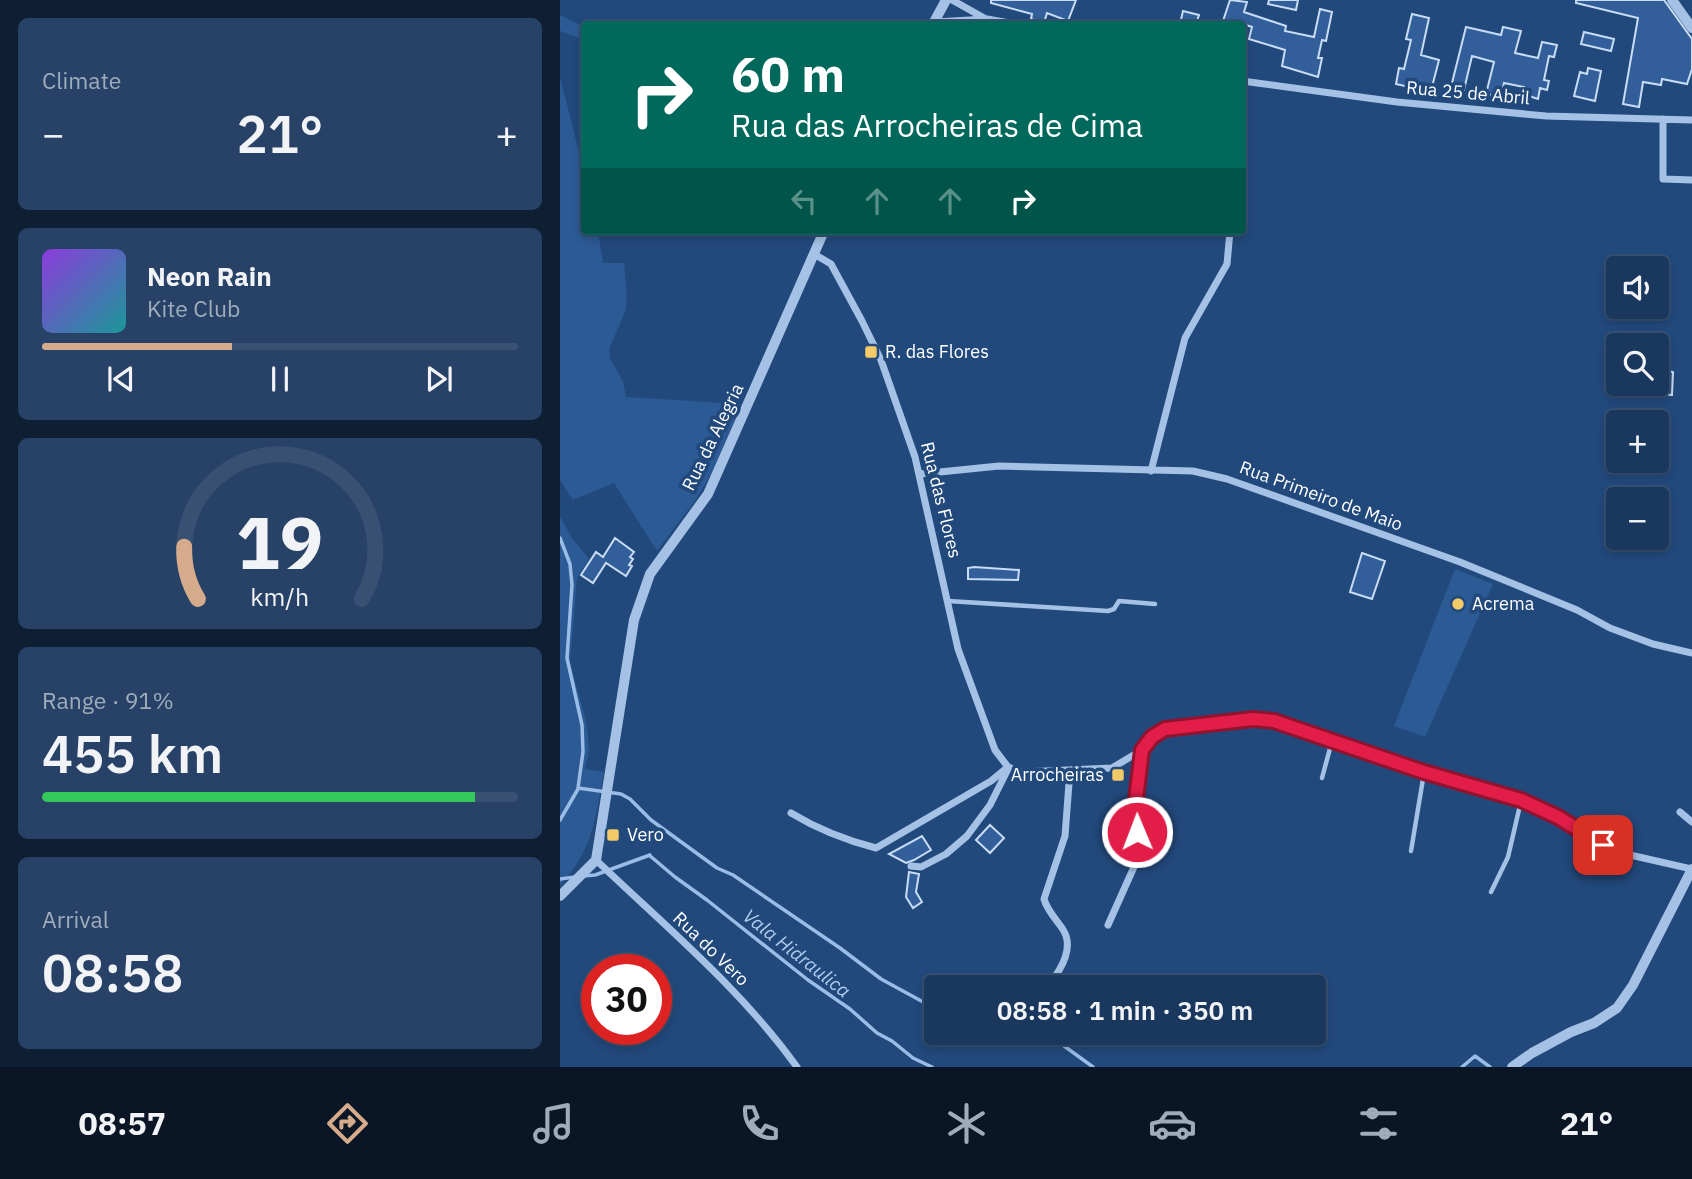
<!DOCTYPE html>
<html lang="en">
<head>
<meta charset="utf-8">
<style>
  body { margin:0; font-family:"IBM Plex Sans",sans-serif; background:#274266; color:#f1f3f6; height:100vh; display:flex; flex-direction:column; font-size:26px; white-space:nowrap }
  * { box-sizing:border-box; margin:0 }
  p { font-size:23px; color:#9facbc }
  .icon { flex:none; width:38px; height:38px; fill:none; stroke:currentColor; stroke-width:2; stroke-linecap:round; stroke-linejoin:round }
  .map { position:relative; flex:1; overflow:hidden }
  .panel { display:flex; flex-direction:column; gap:18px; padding:18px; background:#0e1e33; width:560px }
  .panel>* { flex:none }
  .hud { position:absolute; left:21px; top:21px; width:665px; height:214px; border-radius:7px; box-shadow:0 4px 10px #0003,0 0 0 2px #385172; background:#00695c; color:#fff; overflow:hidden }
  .fabs { position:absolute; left:1046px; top:256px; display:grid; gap:14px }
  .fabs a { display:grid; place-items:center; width:63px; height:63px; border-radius:7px; background:#1a375d; box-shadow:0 4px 10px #0003,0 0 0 2px #385172; font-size:35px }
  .speed { position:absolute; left:21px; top:954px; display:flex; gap:14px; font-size:35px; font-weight:700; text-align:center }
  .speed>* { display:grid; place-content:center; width:91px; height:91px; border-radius:50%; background:#1a375d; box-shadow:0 4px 10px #0003,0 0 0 2px #385172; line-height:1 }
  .speed .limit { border:10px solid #d22; background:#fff; color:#111 }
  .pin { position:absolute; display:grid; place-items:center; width:60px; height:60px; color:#fff; margin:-30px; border-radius:14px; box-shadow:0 4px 10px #0006 }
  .me { position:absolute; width:77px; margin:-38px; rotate:359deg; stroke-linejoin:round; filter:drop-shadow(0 0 5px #0008) }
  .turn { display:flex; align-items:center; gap:24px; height:147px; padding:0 35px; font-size:32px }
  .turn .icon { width:91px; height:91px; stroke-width:2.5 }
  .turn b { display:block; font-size:49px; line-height:60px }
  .lanes { display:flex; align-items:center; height:66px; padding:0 35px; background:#0003; justify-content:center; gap:35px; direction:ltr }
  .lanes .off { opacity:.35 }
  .big { font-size:52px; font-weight:600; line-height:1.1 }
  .panel .tile { flex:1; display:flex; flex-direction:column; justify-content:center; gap:10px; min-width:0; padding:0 24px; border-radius:10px; background:#274266 }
  .panel .dial { align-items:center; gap:0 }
  .dial svg { height:182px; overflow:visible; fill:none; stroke:#385172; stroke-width:7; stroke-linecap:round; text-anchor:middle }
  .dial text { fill:#f1f3f6; stroke:none }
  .song { display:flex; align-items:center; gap:21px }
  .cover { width:84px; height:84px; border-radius:10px; background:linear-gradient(135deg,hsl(270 70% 55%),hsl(180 70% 35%)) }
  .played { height:7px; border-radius:4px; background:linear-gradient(90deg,#d6ab8b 40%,#385172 40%) }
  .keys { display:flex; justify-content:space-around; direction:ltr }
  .heat { display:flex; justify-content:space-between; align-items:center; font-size:38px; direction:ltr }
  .charge { height:10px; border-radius:5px; background:linear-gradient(90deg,#34c759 91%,#385172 0) }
  .trip { position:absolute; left:364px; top:975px; width:402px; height:70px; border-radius:7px; background:#1a375d; box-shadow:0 4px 10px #0003,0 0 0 2px #385172; font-weight:600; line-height:70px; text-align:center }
  .tabs { display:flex; height:112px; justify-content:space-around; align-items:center; background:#0a1625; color:#9facbc }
  .tabs .icon { width:49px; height:49px }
  .tabs .selected { color:#d6ab8b }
  .tabs b { font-size:32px; color:#f1f3f6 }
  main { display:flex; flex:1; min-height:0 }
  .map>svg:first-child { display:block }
  .green { fill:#2c5a94 }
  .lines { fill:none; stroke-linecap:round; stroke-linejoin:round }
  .stream { stroke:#99bde7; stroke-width:3.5 }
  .building { fill:#325f99; stroke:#c8dcf5; stroke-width:2 }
  .service { stroke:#a5c2e6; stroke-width:4.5 }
  .minor { stroke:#a5c2e6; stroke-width:7 }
  .tertiary { stroke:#a5c2e6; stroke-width:10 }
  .route-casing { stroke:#92132f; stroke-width:18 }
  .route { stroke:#e11d48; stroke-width:12 }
  .poi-dot { fill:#f2ca67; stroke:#22497c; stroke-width:2.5 }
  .labels { text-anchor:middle; stroke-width:7; stroke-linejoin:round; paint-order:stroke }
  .street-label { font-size:18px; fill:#fff; stroke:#22497c }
  .poi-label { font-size:18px; fill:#fff; stroke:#22497c; text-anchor:start }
  .water-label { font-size:19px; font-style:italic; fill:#b0ccee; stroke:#22497c }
</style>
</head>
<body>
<main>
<section class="panel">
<div class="tile"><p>Climate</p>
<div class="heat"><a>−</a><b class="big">21°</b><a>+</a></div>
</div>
<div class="tile">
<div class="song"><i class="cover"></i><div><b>Neon Rain</b><p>Kite Club</p></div></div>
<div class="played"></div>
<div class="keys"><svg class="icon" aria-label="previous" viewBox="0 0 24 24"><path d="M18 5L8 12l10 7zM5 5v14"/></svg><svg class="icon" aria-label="pause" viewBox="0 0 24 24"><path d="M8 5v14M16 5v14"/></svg><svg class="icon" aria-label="next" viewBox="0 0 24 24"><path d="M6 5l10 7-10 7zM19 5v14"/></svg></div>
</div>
<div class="tile dial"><svg viewBox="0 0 100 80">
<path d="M14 69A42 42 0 1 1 86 69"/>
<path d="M14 69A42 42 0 0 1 8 46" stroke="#d6ab8b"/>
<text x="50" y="56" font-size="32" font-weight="700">19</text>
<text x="50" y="72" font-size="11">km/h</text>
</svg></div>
<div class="tile"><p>Range · 91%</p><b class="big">455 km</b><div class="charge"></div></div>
<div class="tile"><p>Arrival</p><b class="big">08:58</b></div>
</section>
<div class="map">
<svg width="1132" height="1067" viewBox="0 0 1132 1067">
  <rect width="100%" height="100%" fill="#22497c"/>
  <path class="green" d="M0,15L24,27V40L0,31Z
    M0,77L24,172V231H38L43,263H64L67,297L65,312L49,349L50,359L63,381L66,397L181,404L154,469L137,498L97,551L54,483L13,500L0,480Z
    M0,516L12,538L29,559L17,578L10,663L25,717L28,735L29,751L25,769L44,772C35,819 34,849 0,885Z
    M895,569L933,584L865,737L834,726Z"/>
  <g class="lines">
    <path class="stream" d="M0,538L10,564L12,585L7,658L22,725L23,752L18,788L61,794L70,799L91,820L157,868L173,875L280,948L321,979L376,1009
      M0,820L18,789
      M89,855L115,877L147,900L248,980L290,1009L317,1033L332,1041L353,1058L372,1067
      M23,876L35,875L90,855
      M0,879L15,877
      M454,1032L485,1037L500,1043L533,1067
      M902,1067L915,1056L930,1067"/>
  </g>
  <path class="building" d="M431,0H516L508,21L487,13L484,23L471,19L472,14L431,3Z
    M670,0L687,2L684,12L726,26L725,31L754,37L760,9L772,12L766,41L762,40L758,58H762L758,77L722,66L725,50L689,39L692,27L683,24H662Z
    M709,0H738L736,10L708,4Z
    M1016,0H1104L1132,39V69L1127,84L1102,79L1101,85L1083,82L1079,107L1063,104L1078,18L1016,3Z
    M623,11L639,15L636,24H620Z
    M852,14L869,18L861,55L879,60L872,87L869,86L867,91L836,84L839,68L844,69L851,40L846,39Z
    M906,27L941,35L943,27L961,31L955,53L978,58L982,42L997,45L994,57L989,56L984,80L989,81L987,90L980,88L978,99L963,94L964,87L944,83L941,97L926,94L934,62L912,56L903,94L890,91Z
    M1024,32L1054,39L1051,51L1021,44Z
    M1028,68L1041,71L1035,101L1014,96L1020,72L1027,74Z
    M1097,369L1113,372L1112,395L1088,394L1089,383H1097Z
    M55,538L74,552L70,557L73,559L69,565L72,566L66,576L46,563L33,583L21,575L36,552L43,557Z
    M802,553L825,561L812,599L790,592Z
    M414,567L459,570L458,580L408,579V568Z
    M430,825L444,838L430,853L416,840Z
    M362,836L371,850L354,860L346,863L329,854Z
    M349,872L359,874L356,892L362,902L353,908L346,897Z"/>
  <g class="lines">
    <path class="service" d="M388,601L548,611L554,609L559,601L595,604
      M762,778L772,741
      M851,851L864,773
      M931,892L948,857L961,801"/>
    <path class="minor" d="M392,0L426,19
      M375,22L427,19L455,24
      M682,81L837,102L986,116L1132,120
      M1103,119V179L1132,180
      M254,254L271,264L302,321L321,360L355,457L398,649L435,750L448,767
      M591,471L625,338L667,264L670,231
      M360,474L439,466L633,471L667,479L900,562L1017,610L1050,628L1093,644L1132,653
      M448,767L463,772L552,768L582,750L592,737L605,728L693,719L714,721L864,772L961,800L998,817L1029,838L1057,852L1132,869
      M1120,812L1132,822
      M231,813C259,830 285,840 316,848L431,781L448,767
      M36,860C105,926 181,989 237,1067
      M351,866L361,867L386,854L407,836L430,805L447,771
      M548,925L578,858L580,849L574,816L582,750
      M489,984C502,969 515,946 502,928C495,918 487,910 484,899L505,836L510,770"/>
    <path class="tertiary" d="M1112,0L1132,28
      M373,24L386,0
      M0,896L36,860L74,620L90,574L148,494L264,231
      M952,1067L972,1053L1011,1032L1034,1023L1057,1008L1073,985L1132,869"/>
  </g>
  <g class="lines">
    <g class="route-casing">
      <path id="route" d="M577,832L574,816L582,750L592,737L605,729L693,719L714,721L864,772L961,800L998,817L1043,845"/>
    </g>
    <use href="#route" class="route"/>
  </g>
  <g class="poi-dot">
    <rect x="304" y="345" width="14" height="14" rx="3.5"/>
    <circle cx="898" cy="604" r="7"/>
    <rect x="551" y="768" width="14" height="14" rx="3.5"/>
    <rect x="46" y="828" width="14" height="14" rx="3.5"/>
  </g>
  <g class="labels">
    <g class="street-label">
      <text transform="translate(908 93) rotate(5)" y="6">Rua 25 de Abril</text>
      <text transform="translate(153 437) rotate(-64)" y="6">Rua da Alegria</text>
      <text transform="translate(761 496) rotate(20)" y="6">Rua Primeiro de Maio</text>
      <text transform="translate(381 500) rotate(76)" y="6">Rua das Flores</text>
      <text transform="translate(151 949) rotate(44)" y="6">Rua do Vero</text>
    </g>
    <g class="poi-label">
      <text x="325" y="358">R. das Flores</text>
      <text x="912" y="610">Acrema</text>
      <text x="544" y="781" text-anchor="end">Arrocheiras</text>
      <text x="67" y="841">Vero</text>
    </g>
    <g class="water-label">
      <text transform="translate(237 953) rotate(38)" y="7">Vala Hidraulica</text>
    </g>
  </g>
</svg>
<div class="fabs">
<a><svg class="icon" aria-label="sound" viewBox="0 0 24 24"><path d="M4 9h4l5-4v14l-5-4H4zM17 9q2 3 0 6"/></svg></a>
<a><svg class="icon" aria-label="search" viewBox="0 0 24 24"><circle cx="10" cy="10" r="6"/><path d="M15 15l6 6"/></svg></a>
<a>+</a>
<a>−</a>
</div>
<div class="speed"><div class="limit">30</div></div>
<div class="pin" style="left:1043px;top:845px;background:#d93025"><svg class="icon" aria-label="arrive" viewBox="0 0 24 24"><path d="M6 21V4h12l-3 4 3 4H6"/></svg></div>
<svg class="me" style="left:577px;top:832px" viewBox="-20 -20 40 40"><circle r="17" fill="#e11d48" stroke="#fff" stroke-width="3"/><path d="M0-11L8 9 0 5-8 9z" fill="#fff"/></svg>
<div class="trip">08:58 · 1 min · 350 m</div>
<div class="hud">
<div class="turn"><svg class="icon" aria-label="right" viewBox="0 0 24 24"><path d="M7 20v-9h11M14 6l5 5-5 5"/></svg><div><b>60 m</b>Rua das Arrocheiras de Cima</div></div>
<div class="lanes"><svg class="icon off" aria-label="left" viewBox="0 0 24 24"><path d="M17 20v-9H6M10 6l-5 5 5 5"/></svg><svg class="icon off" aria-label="ahead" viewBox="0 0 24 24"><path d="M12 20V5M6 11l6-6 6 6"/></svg><svg class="icon off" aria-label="ahead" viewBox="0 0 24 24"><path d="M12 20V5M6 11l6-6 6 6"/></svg><svg class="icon" aria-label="right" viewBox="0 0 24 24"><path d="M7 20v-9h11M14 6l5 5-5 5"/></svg></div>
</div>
</div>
</main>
<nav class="tabs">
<b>08:57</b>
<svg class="icon selected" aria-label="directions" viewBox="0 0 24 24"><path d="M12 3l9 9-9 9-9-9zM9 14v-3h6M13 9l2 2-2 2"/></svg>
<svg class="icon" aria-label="music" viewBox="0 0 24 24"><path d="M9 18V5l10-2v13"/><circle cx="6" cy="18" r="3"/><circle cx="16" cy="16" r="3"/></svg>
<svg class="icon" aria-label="phone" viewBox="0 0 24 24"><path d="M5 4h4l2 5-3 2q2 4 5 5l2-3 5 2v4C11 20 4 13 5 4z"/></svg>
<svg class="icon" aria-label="climate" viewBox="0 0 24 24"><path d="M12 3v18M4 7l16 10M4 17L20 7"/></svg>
<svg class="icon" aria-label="car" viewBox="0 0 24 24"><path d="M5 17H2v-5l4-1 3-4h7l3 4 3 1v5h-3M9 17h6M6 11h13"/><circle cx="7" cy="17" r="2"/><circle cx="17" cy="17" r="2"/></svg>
<svg class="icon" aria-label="filters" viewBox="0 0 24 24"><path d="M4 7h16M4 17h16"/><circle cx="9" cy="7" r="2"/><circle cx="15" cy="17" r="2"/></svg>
<b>21°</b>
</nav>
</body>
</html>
